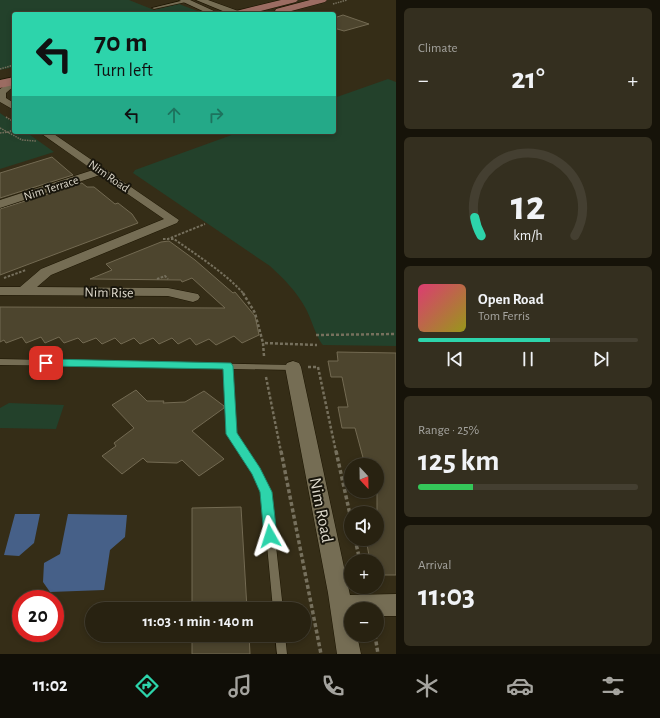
<!DOCTYPE html>
<html lang="en">
<head>
<meta charset="utf-8">
<style>
  body { margin:0; font-family:"Alegreya Sans",sans-serif; background:#342f1f; color:#f1f3f6; height:100vh; display:flex; flex-direction:column; font-size:15px; white-space:nowrap }
  * { box-sizing:border-box; margin:0 }
  p { font-size:13px; color:#a5a49f }
  .icon { flex:none; width:22px; height:22px; fill:none; stroke:currentColor; stroke-width:2; stroke-linecap:round; stroke-linejoin:round }
  .map { position:relative; flex:1; overflow:hidden }
  .panel { display:flex; flex-direction:column; gap:8px; padding:8px; background:#161309; width:264px }
  .panel>* { flex:none }
  .banner { position:absolute; left:12px; top:12px; width:324px; height:122px; border-radius:4px; box-shadow:0 2px 6px #0003,0 0 0 1px #443f31; background:#2dd4ab; color:#111; overflow:hidden }
  .needle { width:26px; rotate:158deg }
  .tools { position:absolute; left:344px; top:458px; display:grid; gap:8px }
  .tools a { display:grid; place-items:center; width:40px; height:40px; border-radius:50%; background:#282211; box-shadow:0 2px 6px #0003,0 0 0 1px #443f31; font-size:20px }
  .speed { position:absolute; left:12px; top:590px; display:flex; gap:8px; font-size:20px; font-weight:700; text-align:center }
  .speed>* { display:grid; place-content:center; width:52px; height:52px; border-radius:50%; background:#282211; box-shadow:0 2px 6px #0003,0 0 0 1px #443f31; line-height:1 }
  .speed .limit { border:6px solid #d22; background:#fff; color:#111 }
  .pin { position:absolute; display:grid; place-items:center; width:34px; height:34px; color:#fff; margin:-17px; border-radius:8px; box-shadow:0 2px 6px #0006 }
  .me { position:absolute; width:44px; margin:-22px; rotate:354deg; stroke-linejoin:round; filter:drop-shadow(0 0 3px #0008) }
  .turn { display:flex; align-items:center; gap:14px; height:84px; padding:0 16px; font-size:18px }
  .turn .icon { width:52px; height:52px; stroke-width:2.5 }
  .turn b { display:block; font-size:28px; line-height:34px }
  .lanes { display:flex; align-items:center; height:38px; padding:0 16px; background:#0003; justify-content:center; gap:20px; direction:ltr }
  .lanes .off { opacity:.35 }
  .big { font-size:30px; font-weight:600; line-height:1.1 }
  .panel .card { flex:1; display:flex; flex-direction:column; justify-content:center; gap:6px; min-width:0; padding:0 14px; border-radius:6px; background:#342f1f }
  .panel .dial { align-items:center; gap:0 }
  .dial svg { height:104px; overflow:visible; fill:none; stroke:#443f31; stroke-width:7; stroke-linecap:round; text-anchor:middle }
  .dial text { fill:#f1f3f6; stroke:none }
  .song { display:flex; align-items:center; gap:12px }
  .cover { width:48px; height:48px; border-radius:6px; background:linear-gradient(135deg,hsl(340 70% 55%),hsl(60 70% 35%)) }
  .played { height:4px; border-radius:2px; background:linear-gradient(90deg,#2dd4ab 60%,#443f31 60%) }
  .keys { display:flex; justify-content:space-around; direction:ltr }
  .heat { display:flex; justify-content:space-between; align-items:center; font-size:22px; direction:ltr }
  .charge { height:6px; border-radius:3px; background:linear-gradient(90deg,#34c759 25%,#443f31 0) }
  .trip { position:absolute; left:85px; top:602px; width:226px; height:40px; border-radius:20px; background:#282211; box-shadow:0 2px 6px #0003,0 0 0 1px #443f31; font-weight:600; line-height:40px; text-align:center }
  .dock { display:flex; height:64px; justify-content:space-around; align-items:center; background:#100e07; color:#a5a49f }
  .dock .icon { width:28px; height:28px }
  .dock .selected { color:#2dd4ab }
  .dock b { font-size:18px; color:#f1f3f6 }
  main { display:flex; flex:1; min-height:0 }
  .map>svg:first-child { display:block }
  .green { fill:#23412b }
  .water { fill:#466088 }
  .building { fill:#4d452e; stroke:#736a52 }
  .lines { fill:none; stroke-linecap:round; stroke-linejoin:round }
  .service-casing { stroke:#1c1502; stroke-width:1 }
  .minor-casing { stroke:#1c1502; stroke-width:1 }
  .tertiary-casing { stroke:#1c1502; stroke-width:1 }
  .primary-casing { stroke:#1c1502; stroke-width:1 }
  .path-far3 { stroke:#76705d; stroke-width:1.5; stroke-dasharray:1.5 1; stroke-linecap:butt }
  .path-far2 { stroke:#76705d; stroke-width:2; stroke-dasharray:2.5 1.5; stroke-linecap:butt }
  .path-far1 { stroke:#76705d; stroke-width:2.5; stroke-dasharray:3 2; stroke-linecap:butt }
  .path { stroke:#76705d; stroke-width:3.5; stroke-dasharray:4 2.5; stroke-linecap:butt }
  .service { fill:#756d54; fill-rule:evenodd }
  .minor { fill:#756d54; fill-rule:evenodd }
  .tertiary { fill:#756d54; fill-rule:evenodd }
  .primary { fill:#9b6c62; fill-rule:evenodd }
  .route { fill:#2dd4ab; stroke:#1d8a6f }
  .labels { text-anchor:middle; stroke-width:4; stroke-linejoin:round; paint-order:stroke }
  .far-street-label { font-size:12px; fill:#ded9cc; stroke:#19160c }
  .street-label { font-size:14px; fill:#ded9cc; stroke:#19160c }
  .near-street-label { font-size:17px; fill:#ded9cc; stroke:#19160c }
</style>
</head>
<body>
<main>
<div class="map">
<svg width="396" height="654" viewBox="0 0 396 654">
  <rect width="100%" height="100%" fill="#352d17"/>
  <path class="green" d="M0,0H129L154,10L179,4L205,14H14V67L0,70Z
    M388,79L396,82V346L323,345C317,339 311,318 306,309C297,292 284,279 270,266L133,173L135,170L240,132H334V98Z
    M0,113L14,123V132H26L54,152L0,169Z
    M9,403L64,405L56,429L0,428V408Z"/>
  <path class="water" d="M15,514H40L34,543L19,556L4,555Z
    M68,514L127,515L125,537L110,550L104,590L50,592L43,582L44,563L60,554Z"/>
  <path class="building" d="M343,15L369,24L344,31L334,28V18Z
    M52,157L73,175L0,198V173Z
    M82,183L87,187H94L115,204L118,203L132,214L138,223L0,275V209Z
    M169,241L195,260L233,293L235,292L255,316L259,335L242,343L234,336L216,345L209,339L196,345L190,338L178,344L172,338L159,344L153,338L140,344L134,338L121,344L115,338L102,344L96,338L83,343L78,338L64,343L59,337L45,343L41,337L26,343L22,337L6,343L4,340L0,342V307L225,308L192,278L182,282L181,280L90,279L112,270L106,264L161,242Z
    M337,352L396,353V575H377V561H370L366,539H377V465H365L355,428H342L338,407H348L342,377H331L328,361H338Z
    M136,390L147,401H164L163,403L185,402L204,391L224,406V408L192,431L224,459L199,476L182,460L177,463L147,462L143,458L122,474L102,456L116,446L114,443L134,428L112,405Z
    M241,507L247,609H192V508Z
    M192,635H249L250,654H192Z"/>
  <g class="lines">
    <g class="service-casing">
      <path id="service" d="M185,0L186,2L154,9L152,8Z
        M0,359L296,365L297,367L296,369L293,370L232,369L235,433L259,468L270,492L283,609H273L262,492L253,473L227,434L224,368L0,365Z
        M275,635H285L287,654H277Z"/>
    </g>
    <g class="minor-casing">
      <path id="minor" d="M14,79V86L6,93V98L14,103V110L0,102V89Z
        M39,132H51L179,220L177,223L51,275L37,287L168,288L198,294L200,297L198,300L193,302L168,296L0,295V287H20L41,269L164,219L100,175L0,208V200L93,170Z
        M293,361L299,363L301,367L350,595L396,594V616H377V609H351V635H357L361,654H337L328,593L285,367L287,363Z"/>
    </g>
    <g class="tertiary-casing">
      <path id="tertiary" d="M179,0H190L214,11L213,13H207Z
        M196,0H208L241,12L242,14H230Z"/>
    </g>
    <g class="primary-casing">
      <path id="primary" d="M281,0H298L296,2L249,14H231L232,12Z
        M310,0H327L325,2L280,14L275,11L276,9Z
        M14,77V85L0,88V80Z"/>
    </g>
    <path class="path-far3" d="M333,4L347,0
      M0,69L14,65
      M6,117L14,122
      M0,128L22,140L36,141
      M0,133L9,132L14,129"/>
    <path class="path-far2" d="M163,239H168L205,224
      M171,239H174C198,256 224,272 244,294
      M4,278L26,270
      M157,279L165,276L168,279"/>
    <path class="path-far1" d="M243,293L255,313L263,343
      M316,335L396,334
      M264,356L263,343L317,345
      M308,367H318L336,452
      M266,377L281,452"/>
    <path class="path" d="M281,451L321,654
      M336,451L351,519
      M355,539L360,561
      M375,635L378,654"/>
    <use href="#service" class="service"/>
    <use href="#minor" class="minor"/>
    <use href="#tertiary" class="tertiary"/>
    <use href="#primary" class="primary"/>
  </g>
  <path class="route" d="M46,359L231,363L233,366L237,433L260,468L272,492L277,536L275,540L270,542L266,540L264,536L260,492L252,474L226,434L223,369L46,366L41,363Z"/>
  <g class="labels">
    <g class="far-street-label">
      <text transform="translate(109 176) rotate(35)" y="4">Nim Road</text>
      <text transform="translate(51 188) rotate(-18)" y="4">Nim Terrace</text>
    </g>
    <g class="street-label">
      <text transform="translate(109 292) rotate(1)" y="5">Nim Rise</text>
    </g>
    <g class="near-street-label">
      <text transform="translate(322 510) rotate(79)" y="6">Nim Road</text>
    </g>
  </g>
</svg>
<div class="tools">
<a><svg class="needle" viewBox="-14 -14 28 28"><path d="M0-13l5 13h-10z" fill="#e53935"/><path d="M0 13l5-13h-10z" fill="#a5a49f"/></svg></a>
<a><svg class="icon" aria-label="sound" viewBox="0 0 24 24"><path d="M4 9h4l5-4v14l-5-4H4zM17 9q2 3 0 6"/></svg></a>
<a>+</a>
<a>−</a>
</div>
<div class="speed"><div class="limit">20</div></div>
<div class="pin" style="left:46px;top:363px;background:#d93025"><svg class="icon" aria-label="arrive" viewBox="0 0 24 24"><path d="M6 21V4h12l-3 4 3 4H6"/></svg></div>
<svg class="me" style="left:270px;top:536px" viewBox="-20 -20 40 40"><path d="M0-17L14 15 0 8-14 15z" fill="#2dd4ab" stroke="#fff" stroke-width="4"/></svg>
<div class="trip">11:03 · 1 min · 140 m</div>
<div class="banner">
<div class="turn"><svg class="icon" aria-label="left" viewBox="0 0 24 24"><path d="M17 20v-9H6M10 6l-5 5 5 5"/></svg><div><b>70 m</b>Turn left</div></div>
<div class="lanes"><svg class="icon" aria-label="left" viewBox="0 0 24 24"><path d="M17 20v-9H6M10 6l-5 5 5 5"/></svg><svg class="icon off" aria-label="ahead" viewBox="0 0 24 24"><path d="M12 20V5M6 11l6-6 6 6"/></svg><svg class="icon off" aria-label="right" viewBox="0 0 24 24"><path d="M7 20v-9h11M14 6l5 5-5 5"/></svg></div>
</div>
</div>
<section class="panel">
<div class="card"><p>Climate</p>
<div class="heat"><a>−</a><b class="big">21°</b><a>+</a></div>
</div>
<div class="card dial"><svg viewBox="0 0 100 80">
<path d="M14 69A42 42 0 1 1 86 69"/>
<path d="M14 69A42 42 0 0 1 9 55" stroke="#2dd4ab"/>
<text x="50" y="56" font-size="32" font-weight="700">12</text>
<text x="50" y="72" font-size="11">km/h</text>
</svg></div>
<div class="card">
<div class="song"><i class="cover"></i><div><b>Open Road</b><p>Tom Ferris</p></div></div>
<div class="played"></div>
<div class="keys"><svg class="icon" aria-label="previous" viewBox="0 0 24 24"><path d="M18 5L8 12l10 7zM5 5v14"/></svg><svg class="icon" aria-label="pause" viewBox="0 0 24 24"><path d="M8 5v14M16 5v14"/></svg><svg class="icon" aria-label="next" viewBox="0 0 24 24"><path d="M6 5l10 7-10 7zM19 5v14"/></svg></div>
</div>
<div class="card"><p>Range · 25%</p><b class="big">125 km</b><div class="charge"></div></div>
<div class="card"><p>Arrival</p><b class="big">11:03</b></div>
</section>
</main>
<nav class="dock">
<b>11:02</b>
<svg class="icon selected" aria-label="directions" viewBox="0 0 24 24"><path d="M12 3l9 9-9 9-9-9zM9 14v-3h6M13 9l2 2-2 2"/></svg>
<svg class="icon" aria-label="music" viewBox="0 0 24 24"><path d="M9 18V5l10-2v13"/><circle cx="6" cy="18" r="3"/><circle cx="16" cy="16" r="3"/></svg>
<svg class="icon" aria-label="phone" viewBox="0 0 24 24"><path d="M5 4h4l2 5-3 2q2 4 5 5l2-3 5 2v4C11 20 4 13 5 4z"/></svg>
<svg class="icon" aria-label="climate" viewBox="0 0 24 24"><path d="M12 3v18M4 7l16 10M4 17L20 7"/></svg>
<svg class="icon" aria-label="car" viewBox="0 0 24 24"><path d="M5 17H2v-5l4-1 3-4h7l3 4 3 1v5h-3M9 17h6M6 11h13"/><circle cx="7" cy="17" r="2"/><circle cx="17" cy="17" r="2"/></svg>
<svg class="icon" aria-label="filters" viewBox="0 0 24 24"><path d="M4 7h16M4 17h16"/><circle cx="9" cy="7" r="2"/><circle cx="15" cy="17" r="2"/></svg>
</nav>
</body>
</html>
